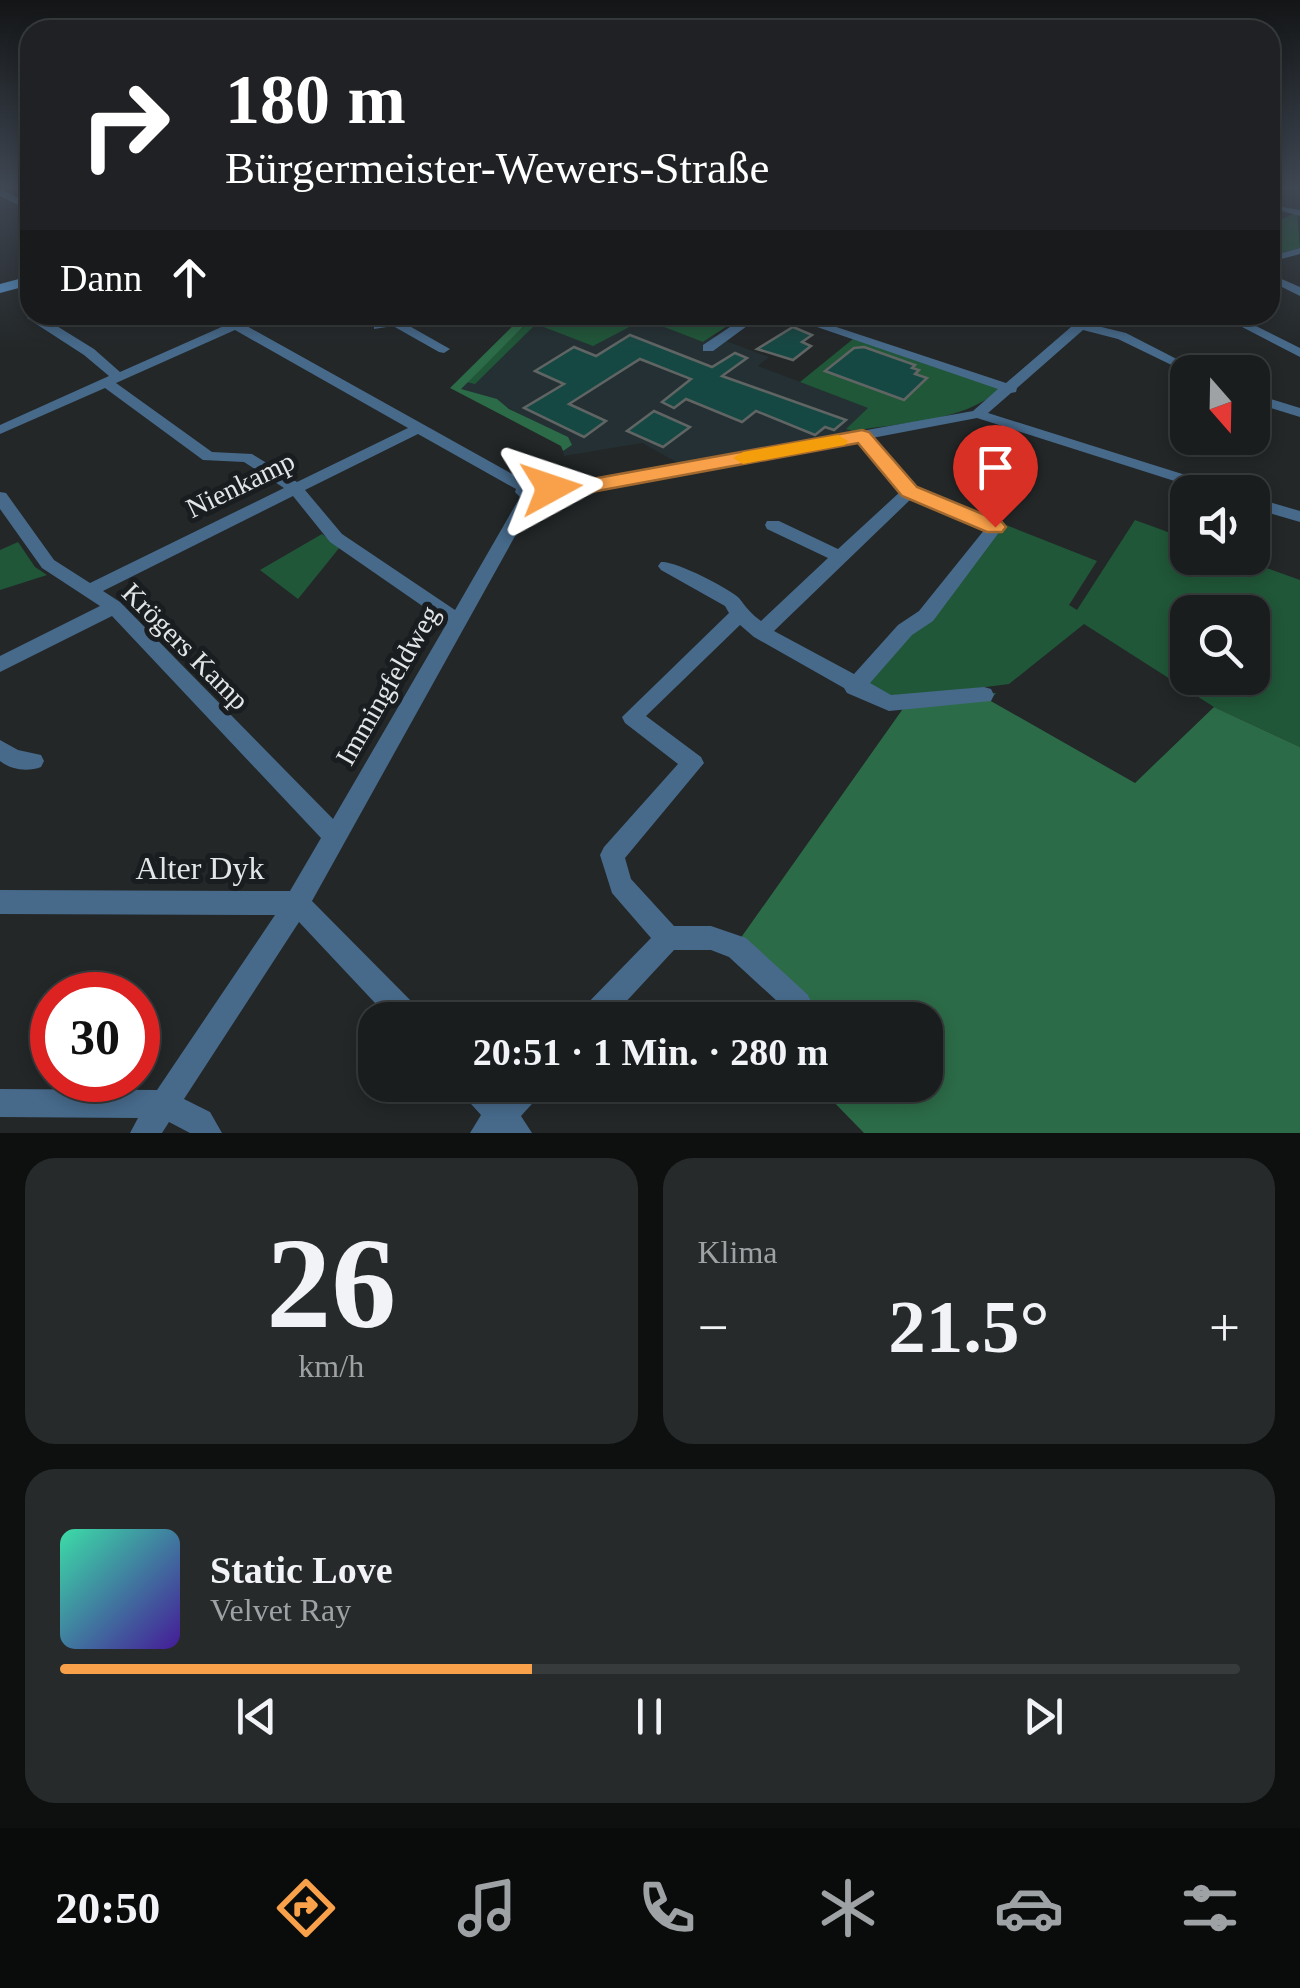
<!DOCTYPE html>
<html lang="de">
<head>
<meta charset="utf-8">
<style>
  body { margin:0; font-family:"Times New Roman",serif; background:#272a2b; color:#f1f3f6; height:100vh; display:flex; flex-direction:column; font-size:38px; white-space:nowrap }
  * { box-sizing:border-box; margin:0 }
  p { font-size:32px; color:#9fa2a4 }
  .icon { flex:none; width:55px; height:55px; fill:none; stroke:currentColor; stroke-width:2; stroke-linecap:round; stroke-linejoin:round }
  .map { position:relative; height:1133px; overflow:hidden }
  .drawer { display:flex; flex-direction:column; gap:25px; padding:25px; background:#0e1010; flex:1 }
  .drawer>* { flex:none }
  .guide { position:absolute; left:20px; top:20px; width:1260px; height:305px; border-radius:30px; box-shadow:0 5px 15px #0003,0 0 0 2px #383b3c; background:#202124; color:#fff; overflow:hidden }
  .needle { width:65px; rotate:160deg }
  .controls { position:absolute; left:1170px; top:355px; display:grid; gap:20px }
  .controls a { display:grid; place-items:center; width:100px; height:100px; border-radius:20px; background:#1a1d1e; box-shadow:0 5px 15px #0003,0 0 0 2px #383b3c; font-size:50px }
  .speed { position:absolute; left:30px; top:972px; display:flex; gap:20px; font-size:50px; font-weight:700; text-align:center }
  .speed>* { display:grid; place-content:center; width:130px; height:130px; border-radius:50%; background:#1a1d1e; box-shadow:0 5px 15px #0003,0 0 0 2px #383b3c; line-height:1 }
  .speed .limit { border:15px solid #d22; background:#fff; color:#111 }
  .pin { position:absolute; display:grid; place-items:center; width:85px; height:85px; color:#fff; margin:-102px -42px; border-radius:50% 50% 50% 0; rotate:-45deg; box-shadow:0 0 10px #0007 }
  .pin .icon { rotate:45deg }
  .me { position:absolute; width:110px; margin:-55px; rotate:85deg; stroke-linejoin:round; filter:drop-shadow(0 0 8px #0008) }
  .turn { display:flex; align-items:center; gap:35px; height:210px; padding:0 40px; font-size:45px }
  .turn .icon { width:130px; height:130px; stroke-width:2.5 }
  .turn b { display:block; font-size:70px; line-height:85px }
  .then { display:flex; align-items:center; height:95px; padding:0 40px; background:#0003; gap:20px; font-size:38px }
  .big { font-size:75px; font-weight:700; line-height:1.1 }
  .drawer .card { flex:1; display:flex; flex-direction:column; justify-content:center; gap:15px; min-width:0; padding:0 35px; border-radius:30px; background:#272a2b }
  .drawer .dial { align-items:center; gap:0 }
  .dial b { font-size:130px; line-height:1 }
  .song { display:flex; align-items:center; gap:30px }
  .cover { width:120px; height:120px; border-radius:15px; background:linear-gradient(135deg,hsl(160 70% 55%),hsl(260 70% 35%)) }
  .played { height:10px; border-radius:5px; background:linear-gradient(90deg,#f8a14a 40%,#383b3c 40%) }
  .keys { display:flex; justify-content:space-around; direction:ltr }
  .heat { display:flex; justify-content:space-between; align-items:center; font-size:55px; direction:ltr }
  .drawer .tiles { flex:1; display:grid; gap:25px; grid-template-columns:1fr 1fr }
  .card:last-child { grid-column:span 2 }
  .trip { position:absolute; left:358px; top:1002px; width:585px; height:100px; border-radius:30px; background:#1a1d1e; box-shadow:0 5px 15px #0003,0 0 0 2px #383b3c; font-weight:700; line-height:100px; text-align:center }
  .menu { display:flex; height:160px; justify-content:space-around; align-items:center; background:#0a0c0c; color:#9fa2a4 }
  .menu .icon { width:70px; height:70px }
  .menu .selected { color:#f8a14a }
  .menu b { font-size:45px; color:#f1f3f6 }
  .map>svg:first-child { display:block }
  .built { fill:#243033 }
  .green { fill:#205738; fill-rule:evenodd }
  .forest { fill:#2c6b47 }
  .building { fill:#164843; stroke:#606564; stroke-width:2.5 }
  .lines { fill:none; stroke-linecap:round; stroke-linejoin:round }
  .street { fill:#476a8b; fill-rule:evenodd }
  .secondary { fill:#5690c6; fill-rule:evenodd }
  .route { fill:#f8a14a; stroke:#a16930; stroke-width:2.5 }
  .slow { fill:#f59e0b }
  .labels { text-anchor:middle; stroke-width:10; stroke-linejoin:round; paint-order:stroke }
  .street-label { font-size:28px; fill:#e3e6e7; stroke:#191d1f }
  .near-street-label { font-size:32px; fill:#e3e6e7; stroke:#191d1f }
</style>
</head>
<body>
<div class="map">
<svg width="1300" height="1133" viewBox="0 0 1300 1133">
  <rect width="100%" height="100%" fill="#232728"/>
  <path class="built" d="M535,315H634L703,342L713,336L769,357L758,366L869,408L847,429L853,431L678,463L642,443L564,456L563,451L572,445L502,404L460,389Z"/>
  <path class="green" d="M1297,212L1300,248L1280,253L1271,248L1270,216L1283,219Z
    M536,315H619L635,324L593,346L536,324L475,384L466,382Z
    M633,315H744L703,342Z
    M853,339L1000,389C962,423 902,422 853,431L846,429L868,408L800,382Z
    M1135,520L1187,539L1188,558H1238L1300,580V747L1214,707L1084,624L1009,684L924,695H876L866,683L911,633L933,616L1001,523L1097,561L1069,605L1077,610ZM1188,612H1252V678H1188Z
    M322,534L340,547L298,599L260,570Z
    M18,542L35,567L47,575L0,590V550Z"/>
  <path class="forest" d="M524,315H535L461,389L497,399L509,409L568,437L572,445L563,451L561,446L450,388Z
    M996,693L989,700L1135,783L1214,707L1300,747V1133H864L824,1092L829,1085H925V1020H827L740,939L907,703Z"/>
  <path class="building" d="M793,327L812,335L802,342L811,346L793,360L757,349Z
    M630,335L712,367L735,353L747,358L722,376L846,420L834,430L825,427L815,435L756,411L742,422L686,399L674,408L662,402L691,379L640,359L569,404L606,421L584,437L524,408L564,384L535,371L574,347L596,356Z
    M864,347L915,365L912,368L919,370L915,374L927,378L904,400L825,371L854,348Z
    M654,411L690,427L663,447L627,431Z"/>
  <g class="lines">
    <path class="street" d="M0,189L30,204V211L0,196Z
      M1282,207L1300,210V216L1282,211Z
      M1300,248V254L1270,262V256Z
      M1270,274L1300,287V296L1270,281Z
      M27,312L39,315L94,349L120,372L226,325L211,315H226L236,320L248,315H264L245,325L521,479L543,474L559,485L973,411L998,389L782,315H800L1006,383L1071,327L1029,315H1050L1078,322L1086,315H1099L1089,324L1126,333L1202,372L1188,373L1118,339L1083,330L1017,388L1016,392L1011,393L988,413L1230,489L1232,492H1209L977,418L872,438L916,488L1001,523L1003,527L933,621L912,635L870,683L891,695L984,687L991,689L994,695L991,701L889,711L847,693L844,688L754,637L740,625L646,716L701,757L704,763L625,858L631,879L674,926H711L746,938L808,995L812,1004L808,1013L799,1017L790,1013L729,957L711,950H674L609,1020H577L581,1010L651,938L612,893L600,855L604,847L678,764L625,723L622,717L729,613L725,606L661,570L658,566L661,562C674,560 729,588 739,598C746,607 751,614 761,621L828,558L767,529L765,525L767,521H779L838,549L901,491L859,440L534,502L312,901L420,1010L424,1020H391L299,922L184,1099L210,1112L222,1133H190L169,1122L162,1133H130L138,1118L0,1117V1089L157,1090L275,915L0,914V890L290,891L321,838L112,616L0,672V656L100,606L42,568L0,509V492L6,493L54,560L90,583L284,488L244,462L203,460L105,388L0,434V425L109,376L84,355L27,318ZM235,330L408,428L297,482L252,454L212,452L116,383ZM418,434L516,489L515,492L520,497L455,610L342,534L305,490ZM540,484L543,487L541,490H532L533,485ZM293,496L330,542L447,623L333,819L120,602L103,591ZM912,498L985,529L919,611L898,625L854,674L774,631Z
      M383,315H425L404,323L450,349L444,353L439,352L393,326L374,329V323L387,320Z
      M748,315H762L713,351H703V345Z
      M1219,315H1234L1300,348V357Z
      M1252,393L1300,408V417L1252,402Z
      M1252,497L1300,511V522L1252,508Z
      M0,740L18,750L41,755L44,761L41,767C28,772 11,770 0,761Z
      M459,1085H492L501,1095L510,1085H544L540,1095L521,1116L532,1133H470L481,1115L463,1095Z"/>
    <path class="secondary" d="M30,276V285L0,293V284Z"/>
  </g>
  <linearGradient id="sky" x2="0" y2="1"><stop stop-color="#131516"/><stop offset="0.54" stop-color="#3f4753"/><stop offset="1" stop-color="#3f4753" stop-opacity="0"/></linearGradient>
  <rect width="1300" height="348" fill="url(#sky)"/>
  <path class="route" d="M862,430L869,432L917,487L1002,522L1006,527L1002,532H987L902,496L858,443L559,498L542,496L539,492L544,484L559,485Z"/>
  <path class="slow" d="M838,435L848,441L845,445L743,464L733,458L743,452Z"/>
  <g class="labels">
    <g class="street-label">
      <text transform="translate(240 484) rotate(-26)" y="10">Nienkamp</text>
      <text transform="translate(186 646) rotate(45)" y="10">Krögers Kamp</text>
      <text transform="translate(387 685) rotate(-60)" y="10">Immingfeldweg</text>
    </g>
    <g class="near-street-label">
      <text x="200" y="879">Alter Dyk</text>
    </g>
  </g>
</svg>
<div class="controls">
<a><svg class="needle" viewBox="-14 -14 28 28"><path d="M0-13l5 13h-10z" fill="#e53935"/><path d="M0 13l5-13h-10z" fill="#9fa2a4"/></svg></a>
<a><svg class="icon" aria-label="sound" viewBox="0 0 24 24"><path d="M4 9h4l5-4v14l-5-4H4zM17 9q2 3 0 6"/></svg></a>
<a><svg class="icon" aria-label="search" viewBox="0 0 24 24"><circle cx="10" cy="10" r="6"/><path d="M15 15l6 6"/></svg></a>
</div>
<div class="speed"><div class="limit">30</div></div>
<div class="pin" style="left:995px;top:527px;background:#d93025"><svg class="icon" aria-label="arrive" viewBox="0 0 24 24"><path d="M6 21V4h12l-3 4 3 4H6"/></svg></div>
<svg class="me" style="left:551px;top:488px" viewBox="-20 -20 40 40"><path d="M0-17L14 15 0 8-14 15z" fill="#f8a14a" stroke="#fff" stroke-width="4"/></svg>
<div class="trip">20:51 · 1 Min. · 280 m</div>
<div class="guide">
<div class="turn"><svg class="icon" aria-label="right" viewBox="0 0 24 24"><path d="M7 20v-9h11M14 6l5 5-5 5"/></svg><div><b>180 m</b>Bürgermeister-Wewers-Straße</div></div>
<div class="then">Dann<svg class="icon" aria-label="ahead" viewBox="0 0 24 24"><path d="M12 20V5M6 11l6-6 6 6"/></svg></div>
</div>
</div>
<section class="drawer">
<div class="tiles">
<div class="card dial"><b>26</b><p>km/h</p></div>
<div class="card"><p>Klima</p>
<div class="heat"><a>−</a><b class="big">21.5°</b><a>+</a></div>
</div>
<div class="card">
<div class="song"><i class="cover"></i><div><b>Static Love</b><p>Velvet Ray</p></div></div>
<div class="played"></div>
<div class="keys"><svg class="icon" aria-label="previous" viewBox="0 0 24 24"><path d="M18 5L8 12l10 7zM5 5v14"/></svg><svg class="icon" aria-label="pause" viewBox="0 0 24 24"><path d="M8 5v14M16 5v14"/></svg><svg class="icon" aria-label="next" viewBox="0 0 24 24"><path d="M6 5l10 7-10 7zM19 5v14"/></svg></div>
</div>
</div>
</section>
<nav class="menu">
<b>20:50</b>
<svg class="icon selected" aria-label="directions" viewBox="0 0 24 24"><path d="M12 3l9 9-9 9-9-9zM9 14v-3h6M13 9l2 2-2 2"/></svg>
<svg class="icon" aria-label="music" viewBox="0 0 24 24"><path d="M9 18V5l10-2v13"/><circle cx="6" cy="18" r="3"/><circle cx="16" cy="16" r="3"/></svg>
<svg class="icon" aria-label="phone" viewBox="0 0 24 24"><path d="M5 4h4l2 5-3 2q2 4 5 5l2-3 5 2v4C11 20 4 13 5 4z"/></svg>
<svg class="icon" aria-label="climate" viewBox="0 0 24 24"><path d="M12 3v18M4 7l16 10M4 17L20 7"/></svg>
<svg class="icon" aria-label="car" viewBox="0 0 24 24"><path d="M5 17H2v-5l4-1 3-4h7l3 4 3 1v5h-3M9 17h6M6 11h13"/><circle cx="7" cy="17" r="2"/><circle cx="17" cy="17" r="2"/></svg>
<svg class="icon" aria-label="filters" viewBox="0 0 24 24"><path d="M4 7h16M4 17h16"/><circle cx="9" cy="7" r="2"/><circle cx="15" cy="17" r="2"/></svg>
</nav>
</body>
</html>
